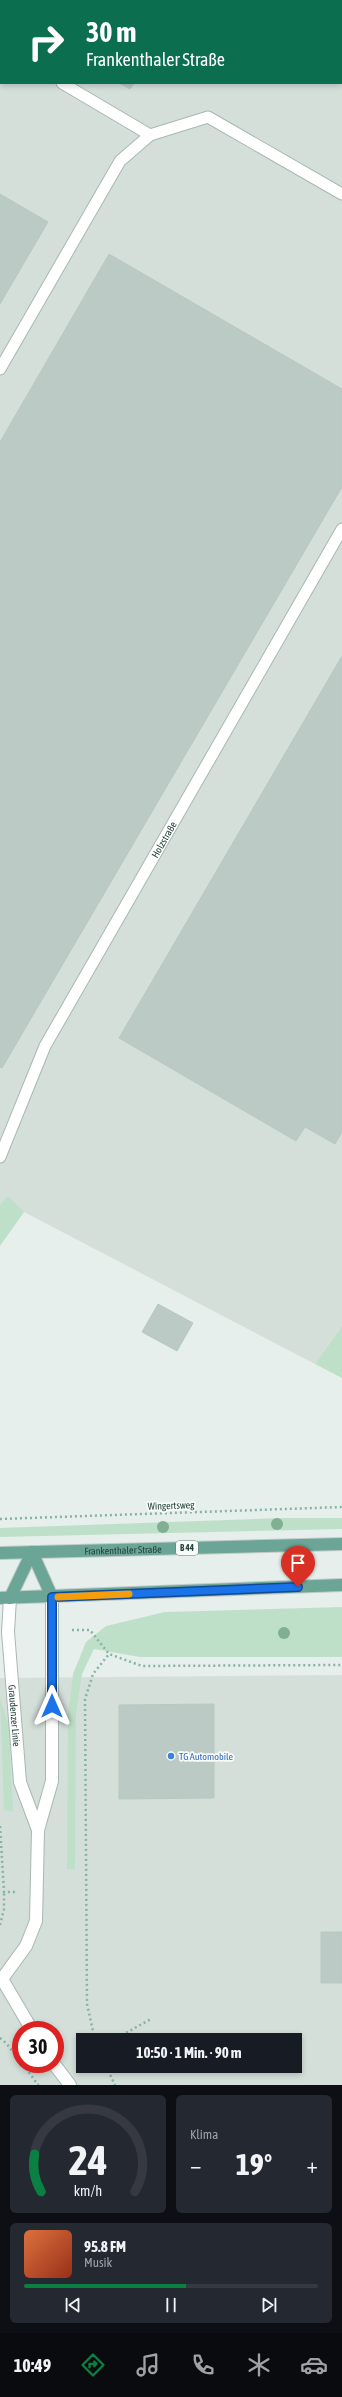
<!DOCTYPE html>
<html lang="de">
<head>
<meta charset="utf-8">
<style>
  body { margin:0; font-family:"Asap Condensed",sans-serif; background:#242831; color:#f1f3f6; height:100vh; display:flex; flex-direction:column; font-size:15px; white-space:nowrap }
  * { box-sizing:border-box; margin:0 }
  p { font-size:13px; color:#9ea1a6 }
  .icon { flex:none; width:22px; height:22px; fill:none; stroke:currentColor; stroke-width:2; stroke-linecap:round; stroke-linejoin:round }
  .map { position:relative; height:2085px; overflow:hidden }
  .side { display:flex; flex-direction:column; gap:10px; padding:10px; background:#0d0f14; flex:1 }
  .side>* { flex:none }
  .banner { position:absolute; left:0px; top:0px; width:342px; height:84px; box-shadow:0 2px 6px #0003; background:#0b6e4f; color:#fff; overflow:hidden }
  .speed { position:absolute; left:12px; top:2021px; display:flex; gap:8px; font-size:20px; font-weight:700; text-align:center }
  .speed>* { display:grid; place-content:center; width:52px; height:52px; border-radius:50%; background:#171b24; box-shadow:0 2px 6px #0003; line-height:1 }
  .speed .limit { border:6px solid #d22; background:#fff; color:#111 }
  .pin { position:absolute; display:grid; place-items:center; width:34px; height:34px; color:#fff; margin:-41px -17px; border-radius:50% 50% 50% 0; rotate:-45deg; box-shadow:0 0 4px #0007 }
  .pin .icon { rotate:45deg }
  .me { position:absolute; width:44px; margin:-22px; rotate:0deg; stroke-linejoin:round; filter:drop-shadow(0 0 3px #0008) }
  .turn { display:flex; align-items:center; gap:14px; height:84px; padding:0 20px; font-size:18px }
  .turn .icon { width:52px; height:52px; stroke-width:2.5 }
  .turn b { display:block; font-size:28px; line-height:34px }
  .big { font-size:30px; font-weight:700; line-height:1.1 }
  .side .widget { flex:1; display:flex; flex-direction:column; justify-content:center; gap:6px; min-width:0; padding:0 14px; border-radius:6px; background:#242831 }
  .side .dial { align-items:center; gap:0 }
  .dial svg { height:104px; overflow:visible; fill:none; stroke:#363941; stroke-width:7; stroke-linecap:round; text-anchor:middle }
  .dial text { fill:#f1f3f6; stroke:none }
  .song { display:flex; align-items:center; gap:12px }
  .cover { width:48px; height:48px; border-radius:6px; background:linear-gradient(135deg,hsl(20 70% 55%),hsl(10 70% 35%)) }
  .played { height:4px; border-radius:2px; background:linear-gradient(90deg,#0b8043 55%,#363941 55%) }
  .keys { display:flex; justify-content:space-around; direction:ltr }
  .heat { display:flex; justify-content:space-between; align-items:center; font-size:22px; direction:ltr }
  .side .tiles { flex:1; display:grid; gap:10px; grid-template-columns:1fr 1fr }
  .widget:last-child { grid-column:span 2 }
  .trip { position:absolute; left:76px; top:2033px; width:226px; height:40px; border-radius:0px; background:#171b24; box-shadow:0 2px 6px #0003; font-weight:700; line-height:40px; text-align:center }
  .dock { display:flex; height:64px; justify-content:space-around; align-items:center; background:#090b0e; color:#9ea1a6 }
  .dock .icon { width:28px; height:28px }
  .dock .selected { color:#0b8043 }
  .dock b { font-size:18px; color:#f1f3f6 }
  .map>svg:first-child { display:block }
  .built { fill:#d4dfda; fill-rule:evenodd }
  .green { fill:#bfe0c8 }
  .building { fill:#bbcac4; stroke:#b8c9c2 }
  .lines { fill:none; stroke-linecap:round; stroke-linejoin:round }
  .service-casing { stroke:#a8b8b2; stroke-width:13 }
  .minor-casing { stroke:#a8b8b2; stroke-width:14 }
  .primary-casing { stroke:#c2cac8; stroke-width:14 }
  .path { stroke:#86b3a5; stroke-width:2.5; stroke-dasharray:2 3; stroke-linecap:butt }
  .service { stroke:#fff; stroke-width:11 }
  .minor { stroke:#fff; stroke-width:12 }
  .primary { stroke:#6aa596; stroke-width:12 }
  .tree { fill:#80af93 }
  .route-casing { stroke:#114b97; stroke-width:10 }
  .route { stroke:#1a73e8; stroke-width:7 }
  .slow { stroke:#f59e0b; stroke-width:7 }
  .shop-dot { fill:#3f7fe0; stroke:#f7fbf9; stroke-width:1.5 }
  .labels { text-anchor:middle; stroke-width:3.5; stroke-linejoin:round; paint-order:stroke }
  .shield { fill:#f7fbf9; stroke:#637a73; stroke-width:1 }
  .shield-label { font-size:9px; font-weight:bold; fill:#24423a }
  .street-label { font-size:10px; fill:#24423a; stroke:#f7fbf9 }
  .shop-label { font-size:10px; fill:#366cbe; stroke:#f7fbf9; text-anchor:start }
</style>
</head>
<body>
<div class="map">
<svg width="342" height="2085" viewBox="0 0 342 2085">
  <rect width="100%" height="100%" fill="#e6efeb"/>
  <path class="built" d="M0,0H342V1326L315,1364L24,1212L0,1245ZM1,1H341V83H1Z
    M342,1675V2085H0V1678ZM21,2030H55V2064H21ZM83,2040H295V2066H83Z"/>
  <path class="green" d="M8,1196L24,1212L0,1246V1205Z
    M342,1326V1378L315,1364Z
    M282,1518H342V1529L0,1537V1528Z
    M342,1607V1657H140L94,1649L82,1674L76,1714L75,1869H67L68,1715L73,1674L86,1642L106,1626L165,1612Z
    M0,1698L9,1726L13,1812L4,1810Z"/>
  <path class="building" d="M0,0H183L1,1V14Z
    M119,83H134L130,89Z
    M0,194L48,222L0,304Z
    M109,254L342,389V487L2,1068L0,1067V442Z
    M342,656V1132L335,1144L305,1127L296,1141L119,1038Z
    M158,1304L193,1323L177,1351L142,1332Z
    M214,1704V1798L119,1799V1705Z
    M321,1932H342V1983H321Z"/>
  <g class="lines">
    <g class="service-casing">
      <g id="service">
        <path d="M0,47L1,48"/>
        <path d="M62,83L150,135"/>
        <path d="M0,369L120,161L150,135L208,117L342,194"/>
        <path id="s1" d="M0,1157L45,1046L342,529"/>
      </g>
    </g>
    <g class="minor-casing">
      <g id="minor">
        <path id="s2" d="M10,1598L8,1632L20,1782L38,1830"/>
        <path d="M0,1979H2L26,1946L36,1921L38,1830L52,1781V1597"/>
        <path d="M2,1979L32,2030"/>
        <path d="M54,2064L70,2085"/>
      </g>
    </g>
    <g class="primary-casing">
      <g id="primary">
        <path d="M32,1552L52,1597"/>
        <path id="s3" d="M0,1553L342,1544"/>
        <path d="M0,1598L342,1585"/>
        <path d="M10,1598L32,1552"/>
      </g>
    </g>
    <path class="path" d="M0,1519L342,1507
      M72,1630H90L109,1654L142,1666L342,1665
      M0,1826L4,1892H15
      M0,1925L4,1909V1892
      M0,2038L6,2043L21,2062
      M95,2040L87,2004L85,1699L93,1674L109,1654
      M113,2040L151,2019
      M78,2061L83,2058
      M23,2064L38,2085L41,2083
      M106,2066L115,2085"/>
    <use href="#service" class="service"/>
    <use href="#minor" class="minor"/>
    <use href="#primary" class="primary"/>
  </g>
  <g class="tree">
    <circle cx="277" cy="1524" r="6"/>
    <circle cx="163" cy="1527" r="6"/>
    <circle cx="284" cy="1633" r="6"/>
  </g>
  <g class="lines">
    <g class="route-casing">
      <path id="route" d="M52,1706V1597L298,1587"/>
    </g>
    <use href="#route" class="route"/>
    <path class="slow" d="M58,1597L129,1594"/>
  </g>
  <circle class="shop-dot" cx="171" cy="1756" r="4"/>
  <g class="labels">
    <rect class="shield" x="176" y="1541" width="22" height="14" rx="3"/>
    <g class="shield-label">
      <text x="187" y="1551">B 44</text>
    </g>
    <g class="street-label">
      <text dy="4" stroke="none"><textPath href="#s1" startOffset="358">Holzstraße</textPath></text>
      <text transform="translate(171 1505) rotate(-2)" y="4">Wingertsweg</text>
      <text dy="4" stroke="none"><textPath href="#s3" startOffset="123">Frankenthaler Straße</textPath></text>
      <text dy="4" stroke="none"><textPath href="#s2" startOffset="118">Graudenzer Linie</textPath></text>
    </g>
    <g class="shop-label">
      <text x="179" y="1760">TG Automobile</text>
    </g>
  </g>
</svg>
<div class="speed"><div class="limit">30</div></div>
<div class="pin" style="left:298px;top:1587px;background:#d93025"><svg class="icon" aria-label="arrive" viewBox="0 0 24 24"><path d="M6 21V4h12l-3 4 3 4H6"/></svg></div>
<svg class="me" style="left:52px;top:1706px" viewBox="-20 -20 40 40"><path d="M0-17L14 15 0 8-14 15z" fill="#1a73e8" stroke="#fff" stroke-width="4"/></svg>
<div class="trip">10:50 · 1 Min. · 90 m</div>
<div class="banner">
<div class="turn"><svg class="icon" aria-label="right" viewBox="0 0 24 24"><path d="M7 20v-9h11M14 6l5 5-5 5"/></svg><div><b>30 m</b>Frankenthaler Straße</div></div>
</div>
</div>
<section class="side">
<div class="tiles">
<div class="widget dial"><svg viewBox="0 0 100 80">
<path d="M14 69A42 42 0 1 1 86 69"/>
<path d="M14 69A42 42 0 0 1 9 40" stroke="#0b8043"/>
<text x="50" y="56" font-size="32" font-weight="700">24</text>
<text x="50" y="72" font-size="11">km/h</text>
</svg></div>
<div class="widget"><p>Klima</p>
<div class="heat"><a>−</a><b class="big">19°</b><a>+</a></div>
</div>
<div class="widget">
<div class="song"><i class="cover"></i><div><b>95.8 FM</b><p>Musik</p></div></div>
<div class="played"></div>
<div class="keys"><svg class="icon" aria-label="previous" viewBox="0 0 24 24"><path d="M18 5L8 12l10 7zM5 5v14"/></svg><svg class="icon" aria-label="pause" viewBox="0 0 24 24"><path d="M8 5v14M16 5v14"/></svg><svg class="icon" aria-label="next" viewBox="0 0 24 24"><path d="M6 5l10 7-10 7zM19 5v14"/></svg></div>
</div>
</div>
</section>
<nav class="dock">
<b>10:49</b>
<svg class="icon selected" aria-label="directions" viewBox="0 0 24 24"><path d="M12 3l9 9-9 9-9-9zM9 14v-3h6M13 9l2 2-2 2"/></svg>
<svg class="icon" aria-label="music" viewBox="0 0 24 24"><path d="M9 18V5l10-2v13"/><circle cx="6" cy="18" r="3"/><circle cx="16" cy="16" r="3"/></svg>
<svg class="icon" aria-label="phone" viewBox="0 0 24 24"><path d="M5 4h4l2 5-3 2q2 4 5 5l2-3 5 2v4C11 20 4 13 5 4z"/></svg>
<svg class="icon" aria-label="climate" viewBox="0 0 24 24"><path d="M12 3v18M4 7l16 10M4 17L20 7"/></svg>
<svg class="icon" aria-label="car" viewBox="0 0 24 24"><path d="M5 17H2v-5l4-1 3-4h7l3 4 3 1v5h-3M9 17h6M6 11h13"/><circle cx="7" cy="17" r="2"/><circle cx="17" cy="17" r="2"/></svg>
</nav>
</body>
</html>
